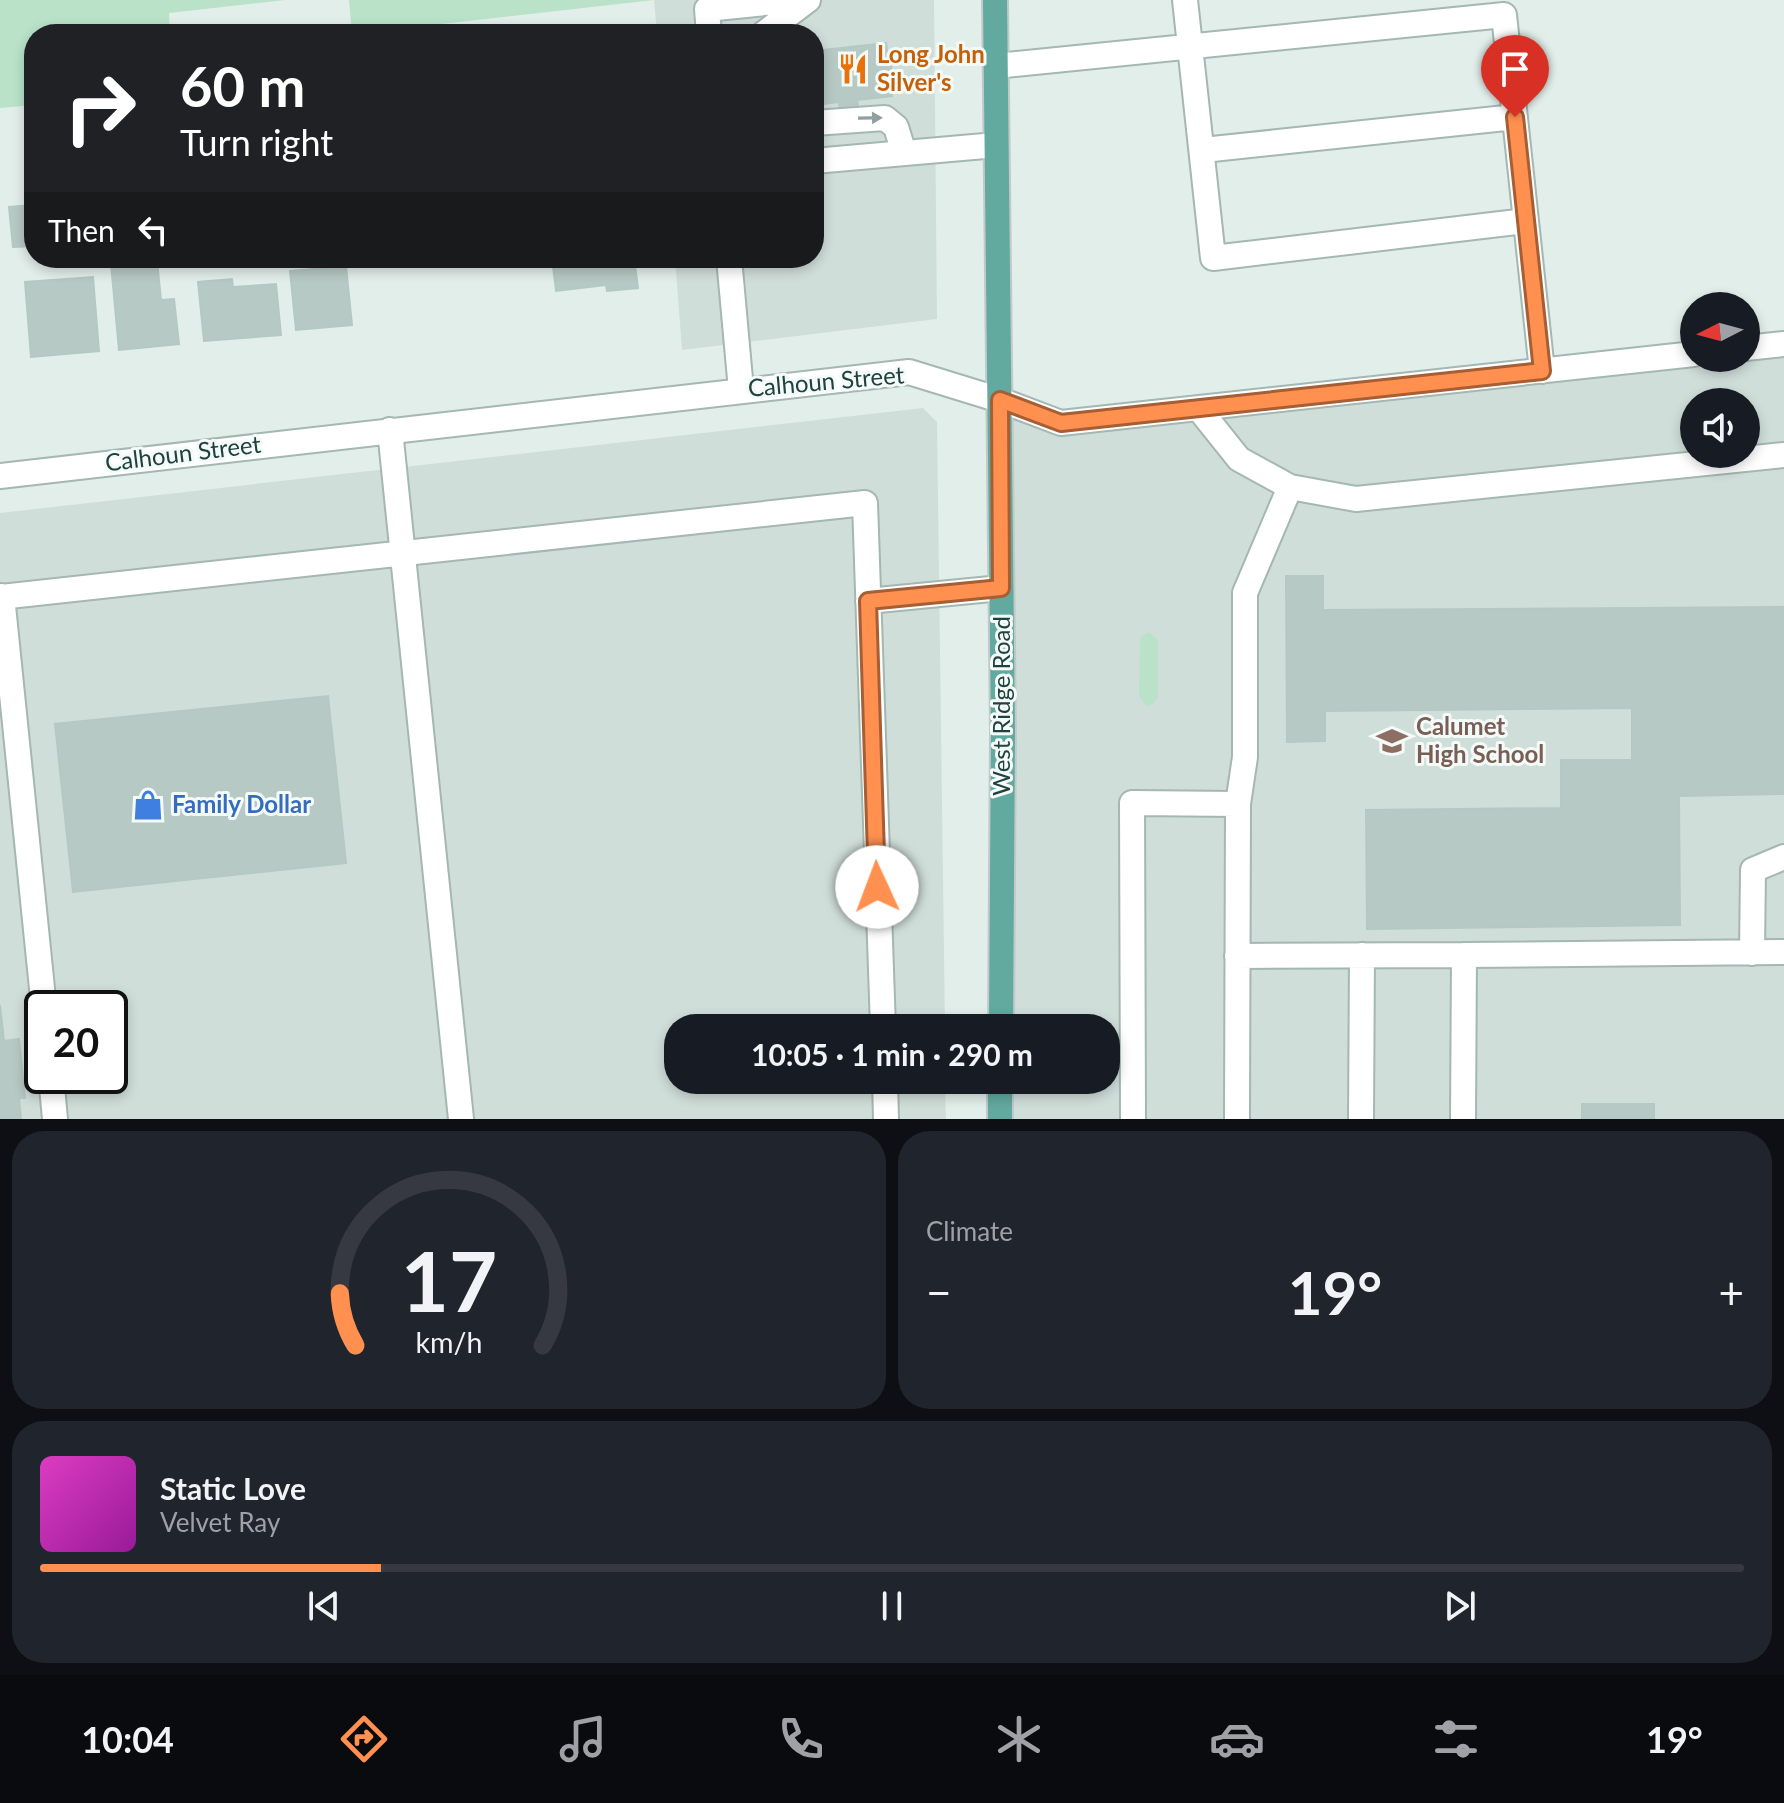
<!DOCTYPE html>
<html lang="en">
<head>
<meta charset="utf-8">
<style>
  body { margin:0; font-family:Lato,sans-serif; background:#20242c; color:#f1f3f6; height:100vh; display:flex; flex-direction:column; font-size:30px; white-space:nowrap }
  * { box-sizing:border-box; margin:0 }
  p { font-size:26px; color:#9ea1a6 }
  .icon { flex:none; width:44px; height:44px; fill:none; stroke:currentColor; stroke-width:2; stroke-linecap:round; stroke-linejoin:round }
  .map { position:relative; height:1119px; overflow:hidden }
  .panel { display:flex; flex-direction:column; gap:12px; padding:12px; background:#0d0f14; flex:1 }
  .panel>* { flex:none }
  .guide { position:absolute; left:24px; top:24px; width:800px; height:244px; border-radius:32px; box-shadow:0 4px 12px #0003; background:#202124; color:#fff; overflow:hidden }
  .needle { width:52px; rotate:264deg }
  .fabs { position:absolute; left:1680px; top:292px; display:grid; gap:16px }
  .fabs a { display:grid; place-items:center; width:80px; height:80px; border-radius:50%; background:#171b24; box-shadow:0 4px 12px #0003; font-size:40px }
  .speed { position:absolute; left:24px; top:990px; display:flex; gap:16px; font-size:40px; font-weight:700; text-align:center }
  .speed>* { display:grid; place-content:center; width:104px; height:104px; border-radius:50%; background:#171b24; box-shadow:0 4px 12px #0003; line-height:1 }
  .speed .limit { border:4px solid #111; border-radius:12px; background:#fff; color:#111 }
  .pin { position:absolute; display:grid; place-items:center; width:68px; height:68px; color:#fff; margin:-82px -34px; border-radius:50% 50% 50% 0; rotate:-45deg; box-shadow:0 0 8px #0007 }
  .pin .icon { rotate:45deg }
  .me { position:absolute; width:88px; margin:-44px; rotate:358deg; stroke-linejoin:round; filter:drop-shadow(0 0 6px #0008) }
  .turn { display:flex; align-items:center; gap:28px; height:168px; padding:0 24px; font-size:36px }
  .turn .icon { width:104px; height:104px; stroke-width:2.5 }
  .turn b { display:block; font-size:56px; line-height:68px }
  .then { display:flex; align-items:center; height:76px; padding:0 24px; background:#0003; gap:16px; font-size:30px }
  .big { font-size:60px; font-weight:700; line-height:1.1 }
  .panel .tile { flex:1; display:flex; flex-direction:column; justify-content:center; gap:12px; min-width:0; padding:0 28px; border-radius:32px; background:#20242c }
  .panel .dial { align-items:center; gap:0 }
  .dial svg { height:208px; overflow:visible; fill:none; stroke:#363941; stroke-width:7; stroke-linecap:round; text-anchor:middle }
  .dial text { fill:#f1f3f6; stroke:none }
  .song { display:flex; align-items:center; gap:24px }
  .cover { width:96px; height:96px; border-radius:12px; background:linear-gradient(135deg,hsl(310 70% 55%),hsl(300 70% 35%)) }
  .played { height:8px; border-radius:4px; background:linear-gradient(90deg,#ff9050 20%,#363941 20%) }
  .keys { display:flex; justify-content:space-around; direction:ltr }
  .heat { display:flex; justify-content:space-between; align-items:center; font-size:44px; direction:ltr }
  .panel .tiles { flex:1; display:grid; gap:12px; grid-template-columns:1fr 1fr }
  .tile:last-child { grid-column:span 2 }
  .trip { position:absolute; left:664px; top:1014px; width:456px; height:80px; border-radius:32px; background:#171b24; box-shadow:0 4px 12px #0003; font-weight:700; line-height:80px; text-align:center }
  .tab-bar { display:flex; height:128px; justify-content:space-around; align-items:center; background:#090b0e; color:#9ea1a6 }
  .tab-bar .icon { width:56px; height:56px }
  .tab-bar .on { color:#ff9050 }
  .tab-bar b { font-size:36px; color:#f1f3f6 }
  .map>svg:first-child { display:block }
  .built { fill:#d0deda; fill-rule:evenodd }
  .green { fill:#b9e2c9 }
  .building { fill:#b7c9c4; stroke:#b4c9c3; stroke-width:2 }
  .lines { fill:none; stroke-linecap:round; stroke-linejoin:round }
  .minor-casing { stroke:#a4b7b3; stroke-width:28 }
  .major-casing { stroke:#c1cac9; stroke-width:28 }
  .minor { stroke:#fff; stroke-width:24 }
  .major { stroke:#62a99f; stroke-width:24 }
  .oneway { fill:#90a09e }
  .route-casing { stroke:#a65e34; stroke-width:20 }
  .route { stroke:#ff9050; stroke-width:14 }
  .labels { text-anchor:middle; stroke-width:6; stroke-linejoin:round; paint-order:stroke }
  .food-label { font-size:24px; font-weight:bold; fill:#c56008; stroke:#f4faf8; text-anchor:start }
  .street-label { font-size:24px; fill:#20423d; stroke:#f4faf8 }
  .education-label { font-size:24px; font-weight:bold; fill:#785e54; stroke:#f4faf8; text-anchor:start }
  .shop-label { font-size:24px; font-weight:bold; fill:#366cbe; stroke:#f4faf8; text-anchor:start }
</style>
</head>
<body>
<div class="map">
<svg width="1784" height="1119" viewBox="0 0 1784 1119">
  <rect width="100%" height="100%" fill="#e2eeea"/>
  <path class="built" d="M654,0H934L937,319L682,350L675,258H814V34H657Z
    M1784,341V1119H998V1080H1106V1028H998L1000,400L1061,423L1694,358H1746ZM1694,402H1746V454H1694Z
    M923,408L937,422L945,1028H678V1080H945L946,1119H0V513ZM42,1008H110V1076H42Z"/>
  <path class="green" d="M0,0H285L169,13L170,34H34V105L0,108Z
    M349,0H654L352,34Z
    M1149,632L1158,640V696L1153,704L1146,706L1139,696L1140,642L1141,637Z"/>
  <path class="building" d="M886,43L888,58H891L892,96L857,100L859,111L840,113L839,102L814,105V51Z
    M34,205V246L13,247L9,207Z
    M552,258H634L638,288L607,291L606,285L556,291Z
    M157,260L161,300L174,299L179,344L119,350L111,264Z
    M346,266L352,325L296,330L290,271Z
    M93,277L99,351L31,357L25,282Z
    M232,279L233,287L276,284L281,335L204,341L198,282Z
    M1286,576H1323V610L1784,607V794L1679,796L1680,925L1367,929L1366,810L1561,808V760H1632V708L1325,711V741L1287,742Z
    M328,696L346,863L73,892L55,724Z
    M0,1005L4,1041L19,1039L25,1098H19L21,1119H0Z
    M1582,1104H1654V1119H1582Z"/>
  <g class="lines">
    <g class="minor-casing">
      <path id="minor" d="M1185,0L1213,258L1526,221
        M709,34L707,9L794,0
        M763,34L808,0
        M996,66L1504,15L1542,371
        M814,123L885,118L896,127L904,153
        M1203,150L1515,117
        M814,161L996,145
        M729,258L741,390
        M1746,348L1784,344
        M1199,409L1239,459L1290,487L1356,499L1784,455
        M390,430L461,1119
        M0,476L909,372L1000,400L1061,423L1694,354
        M2,596L44,1008
        M0,597L865,503L883,1028
        M868,601L1001,588
        M1238,804L1245,757V593L1290,487
        M1752,953L1753,870L1784,857
        M1464,955L1784,952
        M1237,956L1464,955L1463,1119
        M51,1076L55,1119
        M885,1080L886,1119
        M1133,1119L1132,803L1238,804L1237,1119
        M1361,1119L1362,955"/>
    </g>
    <g class="major-casing">
      <path id="major" d="M995,0L1003,732L1001,1028
        M1000,1119V1080"/>
    </g>
    <use href="#minor" class="minor"/>
    <use href="#major" class="major"/>
  </g>
  <defs><path id="oneway-solid" d="M-6-.8H1V-3.2L6.5 0L1 3.2V.8H-6Z" transform="scale(2)"/></defs>
  <use class="oneway" href="#oneway-solid" transform="translate(870 118) rotate(-1)"/>
  <g class="lines">
    <g class="route-casing">
      <path id="route" d="M877,887L868,601L1001,588L1000,400L1061,423L1542,371L1515,117"/>
    </g>
    <use href="#route" class="route"/>
  </g>
  <defs>
    <g id="restaurant-bare" transform="scale(2.4)"><path d="M-5-6h1v4h1v-4h1v4h1v-4h1v5L-1.5 .5V6h-2V.5L-5-1ZM5-6V6H3V1.5H1.5Q1.5-4 5-6Z" fill="#e8710a" stroke="#f4faf8" stroke-width="2.5" paint-order="stroke"/></g>
    <g id="school-bare" transform="scale(2.4)"><path d="M0-5L7-2L0 1L-7-2ZM-4 1L0 2.5L4 1V4Q0 6-4 4Z" fill="#8d6e63" stroke="#f4faf8" stroke-width="2.5" paint-order="stroke"/></g>
    <g id="shop-bare" transform="scale(2.4)"><path d="M-5-2.5h2.3a2.7 3.5 0 0 1 5.4 0H5L5.5 6h-11ZM-1.5-2.5h3a1.5 2.3 0 0 0-3 0Z" fill="#3f7fe0" stroke="#f4faf8" stroke-width="2.5" paint-order="stroke"/></g>
  </defs>
  <g fill-rule="evenodd">
    <use href="#restaurant-bare" x="853" y="69"/>
    <use href="#school-bare" x="1392" y="741"/>
    <use href="#shop-bare" x="148" y="805"/>
  </g>
  <g class="labels">
    <g class="food-label">
      <text x="877" y="63">Long John<tspan x="877" dy="28">Silver's</tspan></text>
    </g>
    <g class="street-label">
      <text transform="translate(826 382) rotate(-5)" y="8">Calhoun Street</text>
      <text transform="translate(183 454) rotate(-7)" y="8">Calhoun Street</text>
      <text transform="translate(1002 706) rotate(-90)" y="8">West Ridge Road</text>
    </g>
    <g class="education-label">
      <text x="1416" y="735">Calumet<tspan x="1416" dy="28">High School</tspan></text>
    </g>
    <g class="shop-label">
      <text x="172" y="813">Family Dollar</text>
    </g>
  </g>
</svg>
<div class="fabs">
<a><svg class="needle" viewBox="-14 -14 28 28"><path d="M0-13l5 13h-10z" fill="#e53935"/><path d="M0 13l5-13h-10z" fill="#9ea1a6"/></svg></a>
<a><svg class="icon" aria-label="sound" viewBox="0 0 24 24"><path d="M4 9h4l5-4v14l-5-4H4zM17 9q2 3 0 6"/></svg></a>
</div>
<div class="speed"><div class="limit">20</div></div>
<div class="pin" style="left:1515px;top:117px;background:#d93025"><svg class="icon" aria-label="arrive" viewBox="0 0 24 24"><path d="M6 21V4h12l-3 4 3 4H6"/></svg></div>
<svg class="me" style="left:877px;top:887px" viewBox="-20 -20 40 40"><circle r="19" fill="#fff"/><path d="M0-13L10 11 0 6-10 11z" fill="#ff9050"/></svg>
<div class="trip">10:05 · 1 min · 290 m</div>
<div class="guide">
<div class="turn"><svg class="icon" aria-label="right" viewBox="0 0 24 24"><path d="M7 20v-9h11M14 6l5 5-5 5"/></svg><div><b>60 m</b>Turn right</div></div>
<div class="then">Then<svg class="icon" aria-label="left" viewBox="0 0 24 24"><path d="M17 20v-9H6M10 6l-5 5 5 5"/></svg></div>
</div>
</div>
<section class="panel">
<div class="tiles">
<div class="tile dial"><svg viewBox="0 0 100 80">
<path d="M14 69A42 42 0 1 1 86 69"/>
<path d="M14 69A42 42 0 0 1 8 49" stroke="#ff9050"/>
<text x="50" y="56" font-size="32" font-weight="700">17</text>
<text x="50" y="72" font-size="11">km/h</text>
</svg></div>
<div class="tile"><p>Climate</p>
<div class="heat"><a>−</a><b class="big">19°</b><a>+</a></div>
</div>
<div class="tile">
<div class="song"><i class="cover"></i><div><b>Static Love</b><p>Velvet Ray</p></div></div>
<div class="played"></div>
<div class="keys"><svg class="icon" aria-label="previous" viewBox="0 0 24 24"><path d="M18 5L8 12l10 7zM5 5v14"/></svg><svg class="icon" aria-label="pause" viewBox="0 0 24 24"><path d="M8 5v14M16 5v14"/></svg><svg class="icon" aria-label="next" viewBox="0 0 24 24"><path d="M6 5l10 7-10 7zM19 5v14"/></svg></div>
</div>
</div>
</section>
<nav class="tab-bar">
<b>10:04</b>
<svg class="icon on" aria-label="directions" viewBox="0 0 24 24"><path d="M12 3l9 9-9 9-9-9zM9 14v-3h6M13 9l2 2-2 2"/></svg>
<svg class="icon" aria-label="music" viewBox="0 0 24 24"><path d="M9 18V5l10-2v13"/><circle cx="6" cy="18" r="3"/><circle cx="16" cy="16" r="3"/></svg>
<svg class="icon" aria-label="phone" viewBox="0 0 24 24"><path d="M5 4h4l2 5-3 2q2 4 5 5l2-3 5 2v4C11 20 4 13 5 4z"/></svg>
<svg class="icon" aria-label="climate" viewBox="0 0 24 24"><path d="M12 3v18M4 7l16 10M4 17L20 7"/></svg>
<svg class="icon" aria-label="car" viewBox="0 0 24 24"><path d="M5 17H2v-5l4-1 3-4h7l3 4 3 1v5h-3M9 17h6M6 11h13"/><circle cx="7" cy="17" r="2"/><circle cx="17" cy="17" r="2"/></svg>
<svg class="icon" aria-label="filters" viewBox="0 0 24 24"><path d="M4 7h16M4 17h16"/><circle cx="9" cy="7" r="2"/><circle cx="15" cy="17" r="2"/></svg>
<b>19°</b>
</nav>
</body>
</html>
